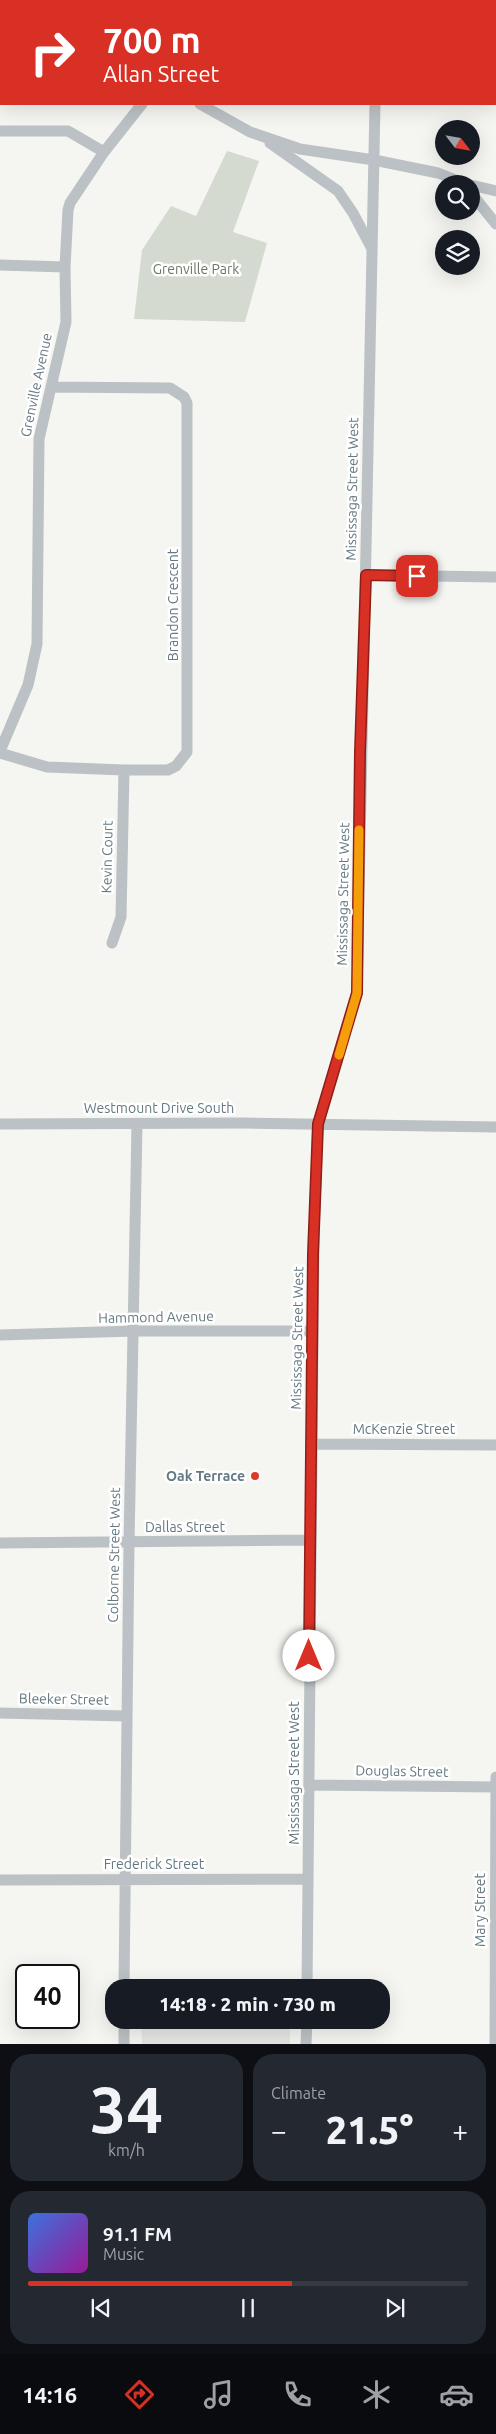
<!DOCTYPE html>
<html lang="en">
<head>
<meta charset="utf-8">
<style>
  body { margin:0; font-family:Ubuntu,sans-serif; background:#242831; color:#f1f3f6; height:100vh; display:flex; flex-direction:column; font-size:19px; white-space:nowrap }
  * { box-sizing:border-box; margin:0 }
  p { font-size:16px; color:#9ea1a6 }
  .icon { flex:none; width:28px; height:28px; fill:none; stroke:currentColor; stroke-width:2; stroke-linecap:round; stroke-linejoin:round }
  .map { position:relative; height:2044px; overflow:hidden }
  .side { display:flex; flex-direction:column; gap:10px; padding:10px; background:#0d0f14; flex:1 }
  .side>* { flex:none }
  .guide { position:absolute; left:0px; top:0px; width:496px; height:105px; box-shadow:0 5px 20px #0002; background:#d93025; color:#fff; overflow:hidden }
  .needle { width:32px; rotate:121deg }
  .controls { position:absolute; left:435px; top:120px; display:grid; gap:10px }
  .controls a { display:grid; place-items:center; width:45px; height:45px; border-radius:50%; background:#171b24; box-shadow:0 5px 20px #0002; font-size:25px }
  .speed { position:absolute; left:15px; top:1964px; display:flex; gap:10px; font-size:25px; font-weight:700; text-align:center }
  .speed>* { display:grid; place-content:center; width:65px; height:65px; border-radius:50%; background:#171b24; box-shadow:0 5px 20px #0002; line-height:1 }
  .speed .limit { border:2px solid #111; border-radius:8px; background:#fff; color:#111 }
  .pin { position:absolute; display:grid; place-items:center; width:42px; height:42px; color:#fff; margin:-21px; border-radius:10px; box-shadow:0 2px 8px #0006 }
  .me { position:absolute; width:55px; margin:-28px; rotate:0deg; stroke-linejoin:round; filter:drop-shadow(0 0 4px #0008) }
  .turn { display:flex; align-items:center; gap:18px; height:105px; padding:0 20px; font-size:22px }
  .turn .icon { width:65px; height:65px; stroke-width:2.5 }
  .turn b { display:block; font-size:35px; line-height:42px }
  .big { font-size:38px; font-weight:800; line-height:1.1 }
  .side .widget { flex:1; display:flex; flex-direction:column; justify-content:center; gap:8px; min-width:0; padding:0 18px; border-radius:20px; background:#242831 }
  .side .dial { align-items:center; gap:0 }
  .dial b { font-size:65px; line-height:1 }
  .song { display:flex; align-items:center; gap:15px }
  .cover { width:60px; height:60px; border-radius:8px; background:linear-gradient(135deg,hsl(220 70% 55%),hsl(300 70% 35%)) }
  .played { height:5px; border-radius:2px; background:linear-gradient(90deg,#d93025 60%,#363941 60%) }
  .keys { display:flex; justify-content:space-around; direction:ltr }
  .heat { display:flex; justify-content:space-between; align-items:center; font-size:28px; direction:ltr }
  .side .tiles { flex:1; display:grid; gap:10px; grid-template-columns:1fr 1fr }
  .widget:last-child { grid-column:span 2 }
  .trip { position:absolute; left:105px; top:1979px; width:285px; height:50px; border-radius:20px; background:#171b24; box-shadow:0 5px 20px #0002; font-weight:800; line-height:50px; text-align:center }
  .tab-bar { display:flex; height:80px; justify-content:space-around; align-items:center; background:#090b0e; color:#9ea1a6 }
  .tab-bar .icon { width:35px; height:35px }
  .tab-bar .on { color:#d93025 }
  .tab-bar b { font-size:22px; color:#f1f3f6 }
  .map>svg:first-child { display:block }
  .built { fill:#e6e6e5 }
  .green { fill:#d5dad1 }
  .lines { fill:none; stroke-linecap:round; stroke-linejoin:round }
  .minor { stroke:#bbc1c4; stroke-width:11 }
  .route-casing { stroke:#8d1f18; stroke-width:12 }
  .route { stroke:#d93025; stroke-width:9 }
  .slow { stroke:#f59e0b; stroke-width:9 }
  .poi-dot { fill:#dd3a2a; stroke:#fff; stroke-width:2 }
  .labels { text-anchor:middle; stroke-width:5; stroke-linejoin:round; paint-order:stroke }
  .park-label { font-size:14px; fill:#6b7964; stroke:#fff }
  .street-label { font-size:14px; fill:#657982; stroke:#fff }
  .poi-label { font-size:14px; font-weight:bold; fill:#657982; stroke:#fff; text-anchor:end }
</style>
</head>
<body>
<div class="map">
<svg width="496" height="2044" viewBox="0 0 496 2044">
  <rect width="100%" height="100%" fill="#f5f5f2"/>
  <path class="built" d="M141,2020H290V2044H142Z"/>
  <path class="green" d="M227,151L259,161L233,232L267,243L245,322L134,319L142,250L171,206L196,216Z"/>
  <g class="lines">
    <path class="minor" d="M68,0L70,1
      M376,1V0
      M200,104L250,132L300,149L374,160L438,173L466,184
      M0,131H68L104,152
      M270,143L338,191L353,213L371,247
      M471,185L496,191
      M471,193L496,224
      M0,265L65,267
      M366,575L496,577
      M0,751L28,685L37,644L39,439L66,322L65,267L68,210L70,203L104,152L142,104
      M0,753L47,767L124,770H168L176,766L187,752V403L184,397L170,388L51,387
      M112,943L121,917L124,770
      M0,1124L245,1123L496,1127
      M0,1335L134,1331H312
      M311,1444L496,1445
      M0,1543L310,1540
      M0,1713L127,1716
      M309,1785L496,1787
      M0,1880L308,1879
      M124,1988L129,1543L137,1124
      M307,1988L314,1235L318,1124L357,993L375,104
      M124,2044V2020
      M306,2044L307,2020
      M495,2044L496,1777"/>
  </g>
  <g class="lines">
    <g class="route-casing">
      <path id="route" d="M309,1656L313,1254L318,1124L357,993L360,752L366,575L417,576"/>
    </g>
    <use href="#route" class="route"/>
    <path class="slow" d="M339,1055L357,993L359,830"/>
  </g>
  <circle class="poi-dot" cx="255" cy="1476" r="5"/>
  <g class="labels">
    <g class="park-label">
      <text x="196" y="274">Grenville Park</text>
    </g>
    <g class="street-label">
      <text transform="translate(36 385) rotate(-78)" y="5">Grenville Avenue</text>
      <text transform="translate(352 489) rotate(-89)" y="5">Mississaga Street West</text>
      <text transform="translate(173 605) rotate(-90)" y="5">Brandon Crescent</text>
      <text transform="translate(107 857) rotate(-89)" y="5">Kevin Court</text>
      <text transform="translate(343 894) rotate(-89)" y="5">Mississaga Street West</text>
      <text x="159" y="1113">Westmount Drive South</text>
      <text transform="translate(156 1317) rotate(-1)" y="5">Hammond Avenue</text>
      <text transform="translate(297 1338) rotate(-89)" y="5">Mississaga Street West</text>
      <text x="404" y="1434">McKenzie Street</text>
      <text x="185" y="1532">Dallas Street</text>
      <text transform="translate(114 1555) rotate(-89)" y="5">Colborne Street West</text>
      <text transform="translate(64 1699) rotate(1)" y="5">Bleeker Street</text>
      <text transform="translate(402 1771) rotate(1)" y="5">Douglas Street</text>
      <text transform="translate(294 1773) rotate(-90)" y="5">Mississaga Street West</text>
      <text x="154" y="1869">Frederick Street</text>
      <text transform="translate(480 1910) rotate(-90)" y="5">Mary Street</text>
    </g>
    <g class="poi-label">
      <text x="245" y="1481">Oak Terrace</text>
    </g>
  </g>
</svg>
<div class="controls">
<a><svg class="needle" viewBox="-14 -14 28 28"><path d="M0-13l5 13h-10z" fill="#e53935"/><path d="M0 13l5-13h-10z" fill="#9ea1a6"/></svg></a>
<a><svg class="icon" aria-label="search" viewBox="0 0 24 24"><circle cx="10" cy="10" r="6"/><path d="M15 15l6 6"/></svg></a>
<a><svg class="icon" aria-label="layers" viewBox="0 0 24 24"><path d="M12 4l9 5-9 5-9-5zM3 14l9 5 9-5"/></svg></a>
</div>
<div class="speed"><div class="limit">40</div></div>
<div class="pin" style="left:417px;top:576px;background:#d93025"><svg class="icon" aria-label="arrive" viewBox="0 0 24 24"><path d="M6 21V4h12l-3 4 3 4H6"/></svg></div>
<svg class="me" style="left:309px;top:1656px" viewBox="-20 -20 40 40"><circle r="19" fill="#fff"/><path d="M0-13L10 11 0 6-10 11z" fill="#d93025"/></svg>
<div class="trip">14:18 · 2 min · 730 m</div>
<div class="guide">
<div class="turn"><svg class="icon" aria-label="right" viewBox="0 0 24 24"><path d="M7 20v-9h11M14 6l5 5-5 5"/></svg><div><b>700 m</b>Allan Street</div></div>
</div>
</div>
<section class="side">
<div class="tiles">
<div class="widget dial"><b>34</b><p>km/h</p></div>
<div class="widget"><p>Climate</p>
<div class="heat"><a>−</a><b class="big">21.5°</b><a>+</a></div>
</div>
<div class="widget">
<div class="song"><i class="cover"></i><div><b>91.1 FM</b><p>Music</p></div></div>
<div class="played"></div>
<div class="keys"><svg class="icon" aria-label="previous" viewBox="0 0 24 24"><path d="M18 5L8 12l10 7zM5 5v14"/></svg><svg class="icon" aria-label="pause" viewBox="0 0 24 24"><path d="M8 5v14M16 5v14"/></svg><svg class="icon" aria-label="next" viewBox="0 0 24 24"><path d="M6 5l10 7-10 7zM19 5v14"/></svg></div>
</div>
</div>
</section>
<nav class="tab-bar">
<b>14:16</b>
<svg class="icon on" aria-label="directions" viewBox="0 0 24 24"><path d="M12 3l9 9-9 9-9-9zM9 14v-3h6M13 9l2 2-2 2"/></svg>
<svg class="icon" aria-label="music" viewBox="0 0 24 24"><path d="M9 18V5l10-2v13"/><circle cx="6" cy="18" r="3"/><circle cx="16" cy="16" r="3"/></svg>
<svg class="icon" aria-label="phone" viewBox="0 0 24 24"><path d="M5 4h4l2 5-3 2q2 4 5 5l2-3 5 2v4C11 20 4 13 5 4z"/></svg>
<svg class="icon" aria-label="climate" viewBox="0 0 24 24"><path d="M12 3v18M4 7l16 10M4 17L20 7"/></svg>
<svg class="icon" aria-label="car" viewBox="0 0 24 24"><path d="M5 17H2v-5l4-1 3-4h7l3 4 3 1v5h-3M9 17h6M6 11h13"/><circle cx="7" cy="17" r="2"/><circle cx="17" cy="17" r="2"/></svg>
</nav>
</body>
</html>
